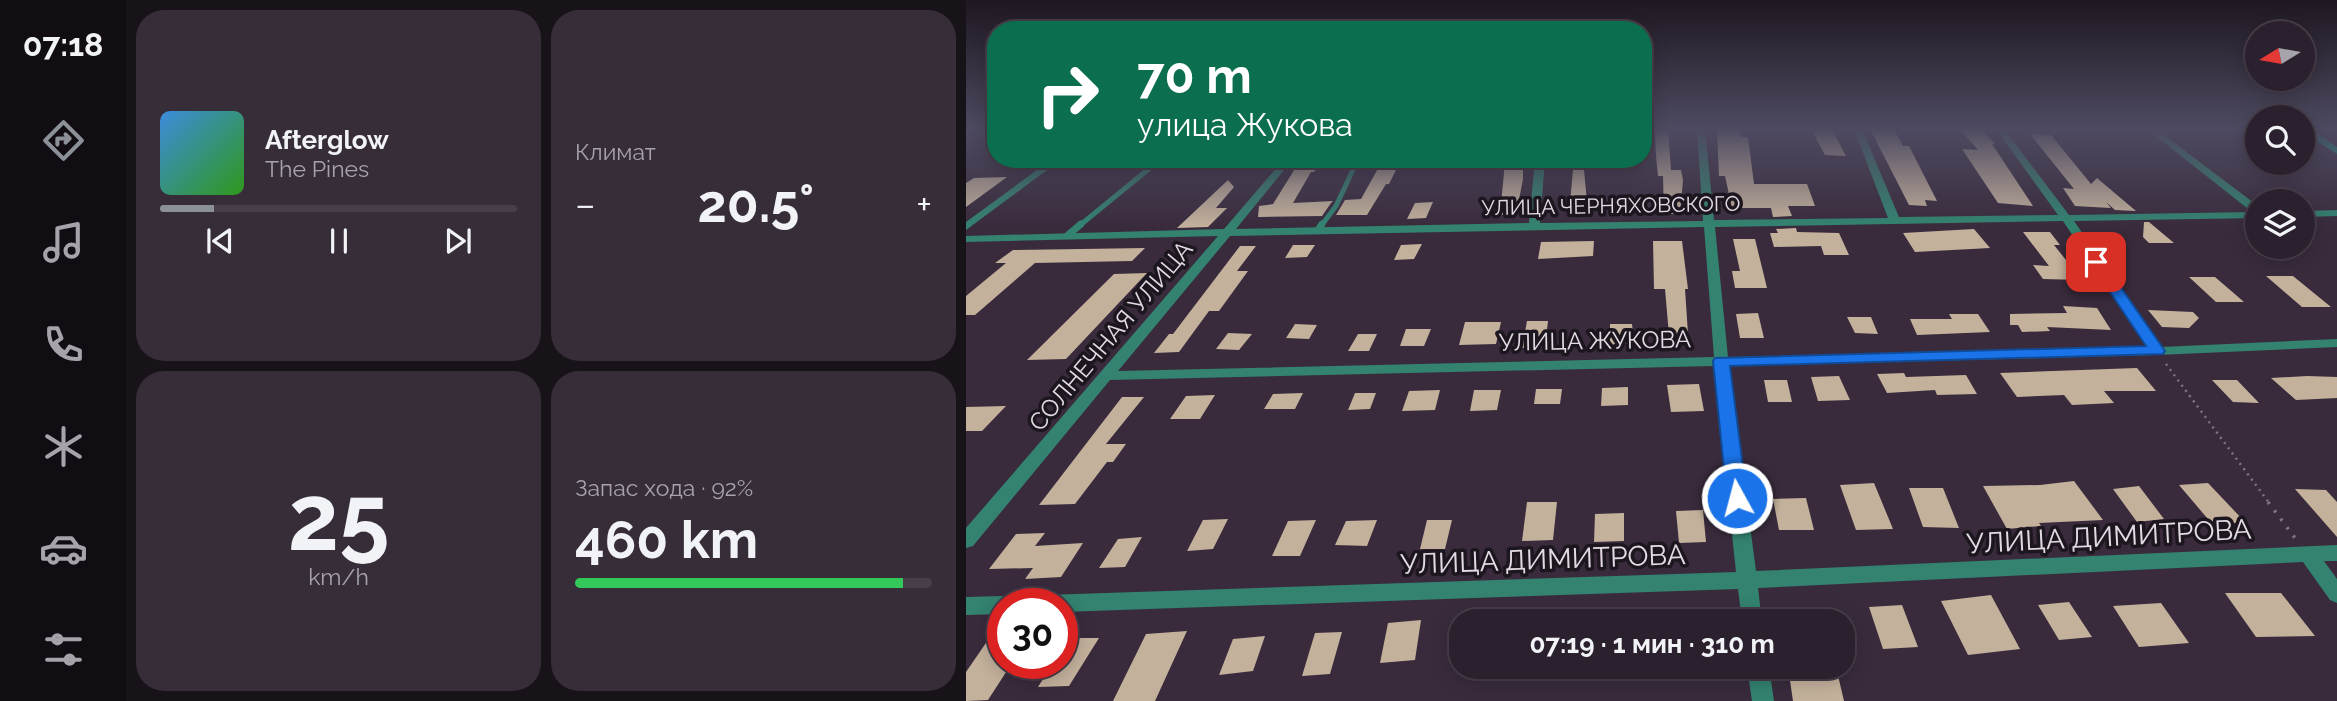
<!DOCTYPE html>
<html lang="ru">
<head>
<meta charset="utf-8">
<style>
  body { margin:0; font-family:Raleway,sans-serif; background:#372d39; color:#f1f3f6; height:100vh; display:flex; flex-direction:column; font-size:26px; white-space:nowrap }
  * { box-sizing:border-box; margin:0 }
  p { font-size:23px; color:#a6a3aa }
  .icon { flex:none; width:38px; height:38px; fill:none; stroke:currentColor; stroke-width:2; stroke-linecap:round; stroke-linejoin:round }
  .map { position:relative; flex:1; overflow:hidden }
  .panel { display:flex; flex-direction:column; gap:10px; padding:10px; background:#181219; width:840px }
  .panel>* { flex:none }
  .guide { position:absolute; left:21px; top:21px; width:665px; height:147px; border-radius:28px; box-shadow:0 4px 18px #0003,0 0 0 2px #473e49; background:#0b6e4f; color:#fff; overflow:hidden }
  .needle { width:46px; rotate:259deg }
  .buttons { position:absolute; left:1279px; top:21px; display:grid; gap:14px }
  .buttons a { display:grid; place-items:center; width:70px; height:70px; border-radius:50%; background:#2b202d; box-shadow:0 4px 18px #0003,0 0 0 2px #473e49; font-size:35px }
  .speed { position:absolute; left:21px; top:588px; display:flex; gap:14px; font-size:35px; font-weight:700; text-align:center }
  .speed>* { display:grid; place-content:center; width:91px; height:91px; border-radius:50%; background:#2b202d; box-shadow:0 4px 18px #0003,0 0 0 2px #473e49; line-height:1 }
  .speed .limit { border:10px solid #d22; background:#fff; color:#111 }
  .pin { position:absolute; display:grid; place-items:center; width:60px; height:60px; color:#fff; margin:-30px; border-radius:14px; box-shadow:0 4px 10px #0006 }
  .me { position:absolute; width:77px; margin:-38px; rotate:353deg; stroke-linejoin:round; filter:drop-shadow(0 0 5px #0008) }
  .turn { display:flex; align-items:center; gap:24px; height:147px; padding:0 35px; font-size:32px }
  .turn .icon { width:91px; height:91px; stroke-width:2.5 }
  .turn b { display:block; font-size:49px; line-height:60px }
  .big { font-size:52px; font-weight:700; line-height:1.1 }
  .panel .tile { flex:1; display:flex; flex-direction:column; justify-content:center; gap:10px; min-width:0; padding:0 24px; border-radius:28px; background:#372d39 }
  .panel .dial { align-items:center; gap:0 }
  .dial b { font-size:91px; line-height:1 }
  .song { display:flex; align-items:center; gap:21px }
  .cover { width:84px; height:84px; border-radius:10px; background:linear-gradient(135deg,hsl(210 70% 55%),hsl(110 70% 35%)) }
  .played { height:7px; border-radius:4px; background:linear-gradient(90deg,#8c9099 15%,#473e49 15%) }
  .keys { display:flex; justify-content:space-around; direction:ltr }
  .heat { display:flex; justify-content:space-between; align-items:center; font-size:38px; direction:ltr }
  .charge { height:10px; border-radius:5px; background:linear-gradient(90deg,#34c759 92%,#473e49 0) }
  .panel .tiles { flex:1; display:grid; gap:10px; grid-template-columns:repeat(2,1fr) }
  .trip { position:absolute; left:483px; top:609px; width:406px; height:70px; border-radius:28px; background:#2b202d; box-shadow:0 4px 18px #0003,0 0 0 2px #473e49; font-weight:700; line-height:70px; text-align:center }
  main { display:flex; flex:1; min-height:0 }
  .dock { display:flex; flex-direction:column; width:126px; justify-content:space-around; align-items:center; background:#110d12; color:#a6a3aa }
  .dock .icon { width:49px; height:49px }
  .dock .on { color:#8c9099 }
  .dock b { font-size:32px; color:#f1f3f6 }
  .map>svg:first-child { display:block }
  .building { fill:#c3b19c }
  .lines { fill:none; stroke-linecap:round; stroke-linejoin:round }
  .path-far1 { stroke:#7f7382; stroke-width:2.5; stroke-dasharray:2 4.5; stroke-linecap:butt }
  .path { stroke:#7f7382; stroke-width:3.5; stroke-dasharray:2.5 8; stroke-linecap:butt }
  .lane-far1 { stroke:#338370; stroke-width:5 }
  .lane { stroke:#338370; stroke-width:7 }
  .street { fill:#338370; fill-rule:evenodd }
  .secondary { fill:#0bb193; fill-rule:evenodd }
  .route { fill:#1a73e8; stroke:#114b97; stroke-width:2 }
  .labels { text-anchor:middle; stroke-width:7; stroke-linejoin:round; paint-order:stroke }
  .far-street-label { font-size:21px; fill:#e3dae5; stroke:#1c161e }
  .street-label { font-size:24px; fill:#e3dae5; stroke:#1c161e }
  .near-street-label { font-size:28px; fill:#e3dae5; stroke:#1c161e }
</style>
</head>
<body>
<main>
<nav class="dock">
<b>07:18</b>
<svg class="icon on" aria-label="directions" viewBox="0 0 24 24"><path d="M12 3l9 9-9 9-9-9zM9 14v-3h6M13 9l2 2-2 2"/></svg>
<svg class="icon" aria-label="music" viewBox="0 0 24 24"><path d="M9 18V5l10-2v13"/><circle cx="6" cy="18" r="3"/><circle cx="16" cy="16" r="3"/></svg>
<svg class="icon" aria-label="phone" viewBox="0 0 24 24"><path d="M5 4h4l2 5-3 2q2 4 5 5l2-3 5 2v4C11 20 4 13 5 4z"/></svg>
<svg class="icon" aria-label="climate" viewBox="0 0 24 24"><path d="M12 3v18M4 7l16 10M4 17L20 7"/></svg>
<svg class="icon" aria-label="car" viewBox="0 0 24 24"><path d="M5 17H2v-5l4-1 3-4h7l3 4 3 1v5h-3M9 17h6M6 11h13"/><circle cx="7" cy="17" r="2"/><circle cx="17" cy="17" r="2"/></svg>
<svg class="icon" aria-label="filters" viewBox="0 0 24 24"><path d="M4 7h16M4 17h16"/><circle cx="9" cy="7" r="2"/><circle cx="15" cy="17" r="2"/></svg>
</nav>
<section class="panel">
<div class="tiles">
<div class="tile">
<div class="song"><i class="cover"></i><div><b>Afterglow</b><p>The Pines</p></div></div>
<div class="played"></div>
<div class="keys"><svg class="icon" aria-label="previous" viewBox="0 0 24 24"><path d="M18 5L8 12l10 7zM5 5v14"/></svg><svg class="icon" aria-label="pause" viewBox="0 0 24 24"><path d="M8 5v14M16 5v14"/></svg><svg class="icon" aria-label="next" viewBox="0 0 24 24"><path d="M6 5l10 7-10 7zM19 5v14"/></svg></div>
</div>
<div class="tile"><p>Климат</p>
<div class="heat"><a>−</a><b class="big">20.5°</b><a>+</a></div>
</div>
<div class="tile dial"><b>25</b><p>km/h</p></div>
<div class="tile"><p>Запас хода · 92%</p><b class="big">460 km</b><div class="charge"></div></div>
</div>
</section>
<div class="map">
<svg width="1371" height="701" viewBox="0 0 1371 701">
  <rect width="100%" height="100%" fill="#392b3c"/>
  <path class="building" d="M692,129H702L705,170H715L717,180L714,214H698L697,176H692L690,156L689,131Z
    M751,129H772L776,137H782L788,184H841L849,206H822L826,216L807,217L805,208H766L759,176H753Z
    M845,129H866L880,156L859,155Z
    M904,129H928L937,146H943L971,201L959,200L961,206L943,205Z
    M994,129H1015L1029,144H1026L1067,206L1032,203L996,149L1012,150Z
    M1064,134L1085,135L1125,184L1131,178L1170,211L1149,210L1140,202L1145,208L1109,206L1097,188L1108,189Z
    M335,159H356L348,172H345L327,203L367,201L365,203L356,216L292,217L293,206L307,204Z
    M608,159H617L622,213L603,214Z
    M557,160V179L550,215H534L539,162Z
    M434,162L423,184H420L401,215H370L379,200L395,199L415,163Z
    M41,177L0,207V183L8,178Z
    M262,180L268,187L250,208H261L242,227L211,228Z
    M467,202L460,218L441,219L449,203Z
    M1178,222H1183L1208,243H1183L1177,237Z
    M830,228L831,232L873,233L883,255H858L855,246L808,247L804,233H812L810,229Z
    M1008,229L1024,248L949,252L937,233Z
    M1057,232H1084L1094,245H1088L1116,280L1077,279L1067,265L1083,266Z
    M767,239H789L801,288H769L766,271H774Z
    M628,241L627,256L572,259L575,242Z
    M687,241H716L722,289H719L722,334L703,335L699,289H688Z
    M456,244L448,259L428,260L435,245Z
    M327,245H349L341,257L319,258Z
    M274,246H290L271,271H282L253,311H243L213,352L188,353L203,334H207Z
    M179,248L166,261L69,263L9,315H0V296L40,263H29L47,250Z
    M181,273L100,359L61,360L148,274Z
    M1300,276H1327L1365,307H1336Z
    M1223,277H1249L1278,302H1250Z
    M1097,306L1131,308L1145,330L1081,327L1084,331L1056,332L1052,325H1044V314L1101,313Z
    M1182,310L1227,312L1233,318L1223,328L1196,327Z
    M792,313L798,338H774L770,314Z
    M983,314H1012L1024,332L951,335L944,319H986Z
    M881,317H905L912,334L889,333Z
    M561,321H582L579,347L556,348Z
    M499,322H535L530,344L493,345Z
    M329,324L351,325L343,339L320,338Z
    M644,324H666L668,343L644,345Z
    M440,329H465L458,346H434Z
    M262,333L286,334L273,350L250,349Z
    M392,334H411L403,351H382Z
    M1171,368L1190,391H1138L1148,403L1106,405L1098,395L1051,397L1034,373Z
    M938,373L940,377L1000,375L1011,394L971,395L969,390L921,393L911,374Z
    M873,376L884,400L852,401L845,377Z
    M1341,376L1371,377V398L1330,400L1305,378Z
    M798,380H821L826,402H802Z
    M1246,380H1271L1293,403L1267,402Z
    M733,384L738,411L705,412L701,385Z
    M662,387V405L635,406L636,388Z
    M570,389H596L594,404H568Z
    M474,390L469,410L436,411L443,391Z
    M508,390H535L531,410L504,411Z
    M337,393L329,409H298L307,394Z
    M389,393H410L404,409L382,410Z
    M249,395L234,419H204L220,396Z
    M156,397H178L140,444H160L147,462H141L109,504L73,505Z
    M40,406L16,431H0V407Z
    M1108,481L1137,520L1073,523L1075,526L1041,529L1017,486L1074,485Z
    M908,483L927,529L890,530L874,485Z
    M1242,483L1279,522L1247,525L1213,485Z
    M1173,486L1198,519L1171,522L1147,489Z
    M943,488H977L993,528L957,527Z
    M1329,489L1360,490L1371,502V537Z
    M840,498L848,530H813L807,499Z
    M561,502H591L587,540L556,541Z
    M737,510L740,542L713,543L710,511Z
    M658,513V541L628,542L629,514Z
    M262,519L247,549L221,551L237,520Z
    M350,520L334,556H306L322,521Z
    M411,520L401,546L369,545L380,521Z
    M461,520H486L479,549H454Z
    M79,533L69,546L117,543L95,577L59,579L67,568L23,569L50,534Z
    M176,537L159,567L133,568L152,539Z
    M1259,593H1315L1349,636L1290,637Z
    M1025,595L1054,649L1002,655L975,601Z
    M1103,602L1126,637L1093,640L1072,605Z
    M1195,603L1223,643L1173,647L1147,606Z
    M936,605L952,647L917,649L903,607Z
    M455,620L449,660L414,663L422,623Z
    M221,631L189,701H147L180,634Z
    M376,632L364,674L336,676L349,633Z
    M299,636L287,671L253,675L267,639Z
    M103,638H133L103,686L72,687L87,663H96V649Z
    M22,640H37V663H46L22,700L0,701V672Z
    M822,667H870L878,701H827Z"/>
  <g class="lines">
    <path class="path-far1" d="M1200,364L1304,504"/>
    <path class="path" d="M1302,502L1329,538"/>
    <path class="lane-far1" d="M113,226L195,159
      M355,226L370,206L392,159"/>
    <path class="lane" d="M352,230L356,224
      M102,235L115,224"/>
    <path class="street" d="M731,129H739L748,220L922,218L888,129H896L933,217L1092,215L1030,129H1038L1103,215L1286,212L1181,129H1190L1292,206V218L1108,221L1195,347L1371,339V347L1191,355L763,366L790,571L1371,545V561H1358L1371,579V603L1364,600L1337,562L792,588L796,621H776L772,589L96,612V604H69L72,598L79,595L770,572L748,366L144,380L7,546L0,548V528L252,236L0,242V236L258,229L318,159H327L270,229L563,223L569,159H579L574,223L737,221ZM1097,221L1181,347L762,357L749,227ZM738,227L748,357L152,371L264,236Z
      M86,159H96L0,230V222Z
      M1371,210V216L1337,217V211Z
      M37,596L44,599L47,604H37V614L0,615V597Z
      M781,667H803L808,701H786Z"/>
    <path class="secondary" d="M1337,129H1345L1371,147V154L1337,132Z"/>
  </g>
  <linearGradient id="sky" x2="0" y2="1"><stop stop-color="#1f1821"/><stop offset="0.57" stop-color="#4e4a61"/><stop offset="1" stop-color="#4e4a61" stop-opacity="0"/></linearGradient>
  <rect width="1371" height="227" fill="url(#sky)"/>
  <path class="route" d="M1130,258L1135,259L1199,351L1197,354L764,366L781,498L778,503L771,505L764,503L761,498L747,361L749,358L1180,346L1124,262Z"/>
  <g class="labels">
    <g class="far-street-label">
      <text transform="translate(645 206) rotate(-1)" y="7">УЛИЦА ЧЕРНЯХОВСКОГО</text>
    </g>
    <g class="street-label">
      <text transform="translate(145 336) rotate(-50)" y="8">СОЛНЕЧНАЯ УЛИЦА</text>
      <text transform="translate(629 341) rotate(-1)" y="8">УЛИЦА ЖУКОВА</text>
    </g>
    <g class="near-street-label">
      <text transform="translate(1143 536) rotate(-3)" y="10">УЛИЦА ДИМИТРОВА</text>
      <text transform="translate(577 559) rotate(-2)" y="10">УЛИЦА ДИМИТРОВА</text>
    </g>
  </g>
</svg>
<div class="buttons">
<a><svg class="needle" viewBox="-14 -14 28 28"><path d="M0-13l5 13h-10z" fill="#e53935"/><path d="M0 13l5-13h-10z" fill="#a6a3aa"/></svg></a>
<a><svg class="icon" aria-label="search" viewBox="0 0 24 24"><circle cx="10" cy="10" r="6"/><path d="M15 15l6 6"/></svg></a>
<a><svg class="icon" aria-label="layers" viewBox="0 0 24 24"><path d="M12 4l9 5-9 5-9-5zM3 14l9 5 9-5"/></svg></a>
</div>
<div class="speed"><div class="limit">30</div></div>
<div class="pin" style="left:1130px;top:262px;background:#d93025"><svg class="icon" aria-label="arrive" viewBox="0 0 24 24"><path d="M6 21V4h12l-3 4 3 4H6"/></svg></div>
<svg class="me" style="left:771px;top:498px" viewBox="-20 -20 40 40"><circle r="17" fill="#1a73e8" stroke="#fff" stroke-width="3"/><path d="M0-11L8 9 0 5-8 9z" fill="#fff"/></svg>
<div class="trip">07:19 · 1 мин · 310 m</div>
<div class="guide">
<div class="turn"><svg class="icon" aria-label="right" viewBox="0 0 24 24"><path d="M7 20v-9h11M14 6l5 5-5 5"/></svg><div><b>70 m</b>улица Жукова</div></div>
</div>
</div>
</main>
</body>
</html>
